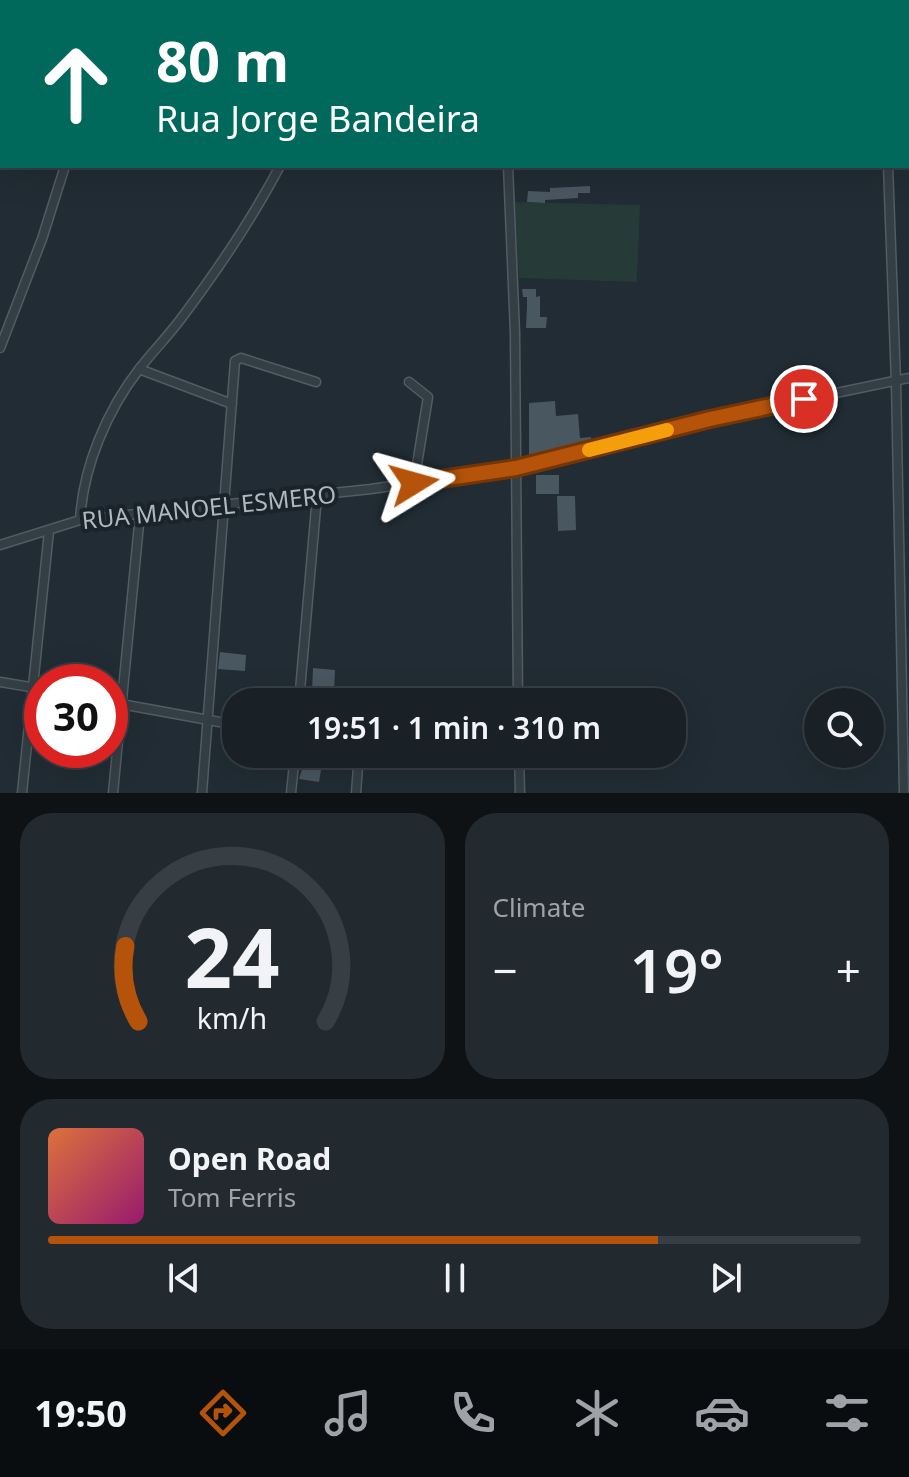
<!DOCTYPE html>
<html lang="en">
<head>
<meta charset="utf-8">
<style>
  body { margin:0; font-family:"Noto Sans",sans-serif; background:#22292f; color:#f1f3f6; height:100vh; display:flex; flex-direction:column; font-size:30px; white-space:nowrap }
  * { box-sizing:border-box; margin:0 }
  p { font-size:26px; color:#9fa3a7 }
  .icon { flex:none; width:44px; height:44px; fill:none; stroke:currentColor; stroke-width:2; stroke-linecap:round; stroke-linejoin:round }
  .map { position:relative; height:793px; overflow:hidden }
  .drawer { display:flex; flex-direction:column; gap:20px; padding:20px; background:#0e1215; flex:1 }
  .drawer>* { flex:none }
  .hud { position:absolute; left:0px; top:0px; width:910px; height:168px; box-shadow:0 8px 32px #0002,0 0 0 2px #373e44; background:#00695c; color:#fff; overflow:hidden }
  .controls { position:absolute; left:804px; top:688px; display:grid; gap:16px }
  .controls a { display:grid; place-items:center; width:80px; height:80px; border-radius:50%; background:#192127; box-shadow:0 8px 32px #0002,0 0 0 2px #373e44; font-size:40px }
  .speed { position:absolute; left:24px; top:664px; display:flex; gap:16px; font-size:40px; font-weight:700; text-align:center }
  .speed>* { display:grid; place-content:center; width:104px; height:104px; border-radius:50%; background:#192127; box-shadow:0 8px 32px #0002,0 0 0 2px #373e44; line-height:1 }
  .speed .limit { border:12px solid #d22; background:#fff; color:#111 }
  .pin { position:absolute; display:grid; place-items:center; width:68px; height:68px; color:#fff; margin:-34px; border:4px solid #fff; border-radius:50%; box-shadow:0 2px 8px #0007 }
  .me { position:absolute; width:88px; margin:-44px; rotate:82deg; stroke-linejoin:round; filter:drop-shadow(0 0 6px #0008) }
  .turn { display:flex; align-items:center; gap:28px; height:168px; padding:0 24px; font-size:36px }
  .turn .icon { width:104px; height:104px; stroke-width:2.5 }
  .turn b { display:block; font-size:56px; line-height:68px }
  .big { font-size:60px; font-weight:600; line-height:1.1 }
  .drawer .tile { flex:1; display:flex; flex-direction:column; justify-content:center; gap:12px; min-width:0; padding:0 28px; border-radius:32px; background:#22292f }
  .drawer .dial { align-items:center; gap:0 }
  .dial svg { height:208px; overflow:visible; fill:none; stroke:#373e44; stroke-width:7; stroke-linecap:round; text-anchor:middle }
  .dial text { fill:#f1f3f6; stroke:none }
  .song { display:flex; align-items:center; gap:24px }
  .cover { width:96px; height:96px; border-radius:12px; background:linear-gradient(135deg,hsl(20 70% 55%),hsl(320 70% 35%)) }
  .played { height:8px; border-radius:4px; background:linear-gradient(90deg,#b45309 75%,#373e44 75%) }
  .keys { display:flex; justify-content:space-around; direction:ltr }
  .heat { display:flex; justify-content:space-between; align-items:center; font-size:44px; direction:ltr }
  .drawer .tiles { flex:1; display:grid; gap:20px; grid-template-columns:1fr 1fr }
  .tile:last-child { grid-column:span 2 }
  .trip { position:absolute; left:222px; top:688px; width:464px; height:80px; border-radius:32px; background:#192127; box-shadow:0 8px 32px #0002,0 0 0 2px #373e44; font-weight:600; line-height:80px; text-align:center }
  .tab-bar { display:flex; height:128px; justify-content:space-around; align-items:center; background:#0a0d10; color:#9fa3a7 }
  .tab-bar .icon { width:56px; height:56px }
  .tab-bar .current { color:#b45309 }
  .tab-bar b { font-size:36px; color:#f1f3f6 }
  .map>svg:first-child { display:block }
  .green { fill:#263a37 }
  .building { fill:#495760 }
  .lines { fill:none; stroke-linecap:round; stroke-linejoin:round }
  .minor-casing { stroke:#525c63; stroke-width:11 }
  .minor { stroke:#343e45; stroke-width:8 }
  .route-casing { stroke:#753606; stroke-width:20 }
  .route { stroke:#b45309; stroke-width:14 }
  .slow { stroke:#f59e0b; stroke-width:14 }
  .labels { text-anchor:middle; stroke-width:8; stroke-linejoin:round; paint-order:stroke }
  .street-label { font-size:24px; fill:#afb9c2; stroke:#1a232a }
</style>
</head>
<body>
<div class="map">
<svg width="909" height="793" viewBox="0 0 909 793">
  <rect width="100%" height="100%" fill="#212c34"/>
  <path class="green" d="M515,202L640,205L637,282L519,278Z"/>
  <path class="building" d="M590,186V193H578V198L545,200V203L527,202L528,191L550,192V188Z
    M522,289H536V297L540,296V317H547L546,328H526L527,306V297H523Z
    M555,401L556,416L578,414L580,438L591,437V442L529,457V403Z
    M536,475H559V494H536Z
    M557,496H575L576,530L558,531Z
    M220,652L246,655L245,671L218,669Z
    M313,668L335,670L334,692L312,691Z
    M306,756L328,760L327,770H321L319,782L299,779Z"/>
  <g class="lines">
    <g class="minor-casing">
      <path id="minor" d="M65,0L74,2
        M502,0V2
        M134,2V0
        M883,2V0
        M508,166L515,333L518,702
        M888,166L896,382L904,793
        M0,348L42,239L65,166
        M139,369L232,404
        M409,382L428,397L414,483
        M80,520C83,467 107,410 140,368C154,350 170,334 183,316C219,268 252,219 280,166
        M0,545L80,520L371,489L516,468L710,419L909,378
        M0,682L42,689
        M110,702L236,725
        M299,702L317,496
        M519,754L520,793
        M22,793L49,531
        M113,793L140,514
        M202,793L235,361L241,358L316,382
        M291,793L295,754
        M356,793L359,754"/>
    </g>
    <use href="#minor" class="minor"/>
  </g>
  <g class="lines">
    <g class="route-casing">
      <path id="route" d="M414,483L516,468L710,419L804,399"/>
    </g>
    <use href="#route" class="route"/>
    <path class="slow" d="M589,450L667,430"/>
  </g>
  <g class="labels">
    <g class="street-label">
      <text transform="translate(209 508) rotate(-6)" y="8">RUA MANOEL ESMERO</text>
    </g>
  </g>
</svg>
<div class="controls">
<a><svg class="icon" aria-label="search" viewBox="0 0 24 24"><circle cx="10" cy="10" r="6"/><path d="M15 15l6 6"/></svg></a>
</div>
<div class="speed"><div class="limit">30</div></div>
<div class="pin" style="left:804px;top:399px;background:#d93025"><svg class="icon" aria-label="arrive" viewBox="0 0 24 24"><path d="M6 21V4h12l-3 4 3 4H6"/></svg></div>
<svg class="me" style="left:414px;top:483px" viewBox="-20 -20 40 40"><path d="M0-17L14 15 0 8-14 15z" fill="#b45309" stroke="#fff" stroke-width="4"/></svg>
<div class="trip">19:51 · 1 min · 310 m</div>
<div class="hud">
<div class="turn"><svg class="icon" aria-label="ahead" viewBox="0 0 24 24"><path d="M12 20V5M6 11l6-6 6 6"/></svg><div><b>80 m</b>Rua Jorge Bandeira</div></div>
</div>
</div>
<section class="drawer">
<div class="tiles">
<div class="tile dial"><svg viewBox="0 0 100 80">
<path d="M14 69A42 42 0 1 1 86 69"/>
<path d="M14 69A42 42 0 0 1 9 40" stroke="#b45309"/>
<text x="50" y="56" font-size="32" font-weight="700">24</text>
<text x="50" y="72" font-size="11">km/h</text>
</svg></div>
<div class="tile"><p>Climate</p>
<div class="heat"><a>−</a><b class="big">19°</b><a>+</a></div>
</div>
<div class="tile">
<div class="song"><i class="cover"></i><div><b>Open Road</b><p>Tom Ferris</p></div></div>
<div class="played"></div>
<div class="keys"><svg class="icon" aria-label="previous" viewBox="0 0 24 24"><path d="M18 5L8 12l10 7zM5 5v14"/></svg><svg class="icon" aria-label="pause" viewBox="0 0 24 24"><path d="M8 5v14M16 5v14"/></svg><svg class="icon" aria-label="next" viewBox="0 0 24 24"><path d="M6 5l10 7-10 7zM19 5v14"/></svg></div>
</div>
</div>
</section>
<nav class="tab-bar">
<b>19:50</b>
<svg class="icon current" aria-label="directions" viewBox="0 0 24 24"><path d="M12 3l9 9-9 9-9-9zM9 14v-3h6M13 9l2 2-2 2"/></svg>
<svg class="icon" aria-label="music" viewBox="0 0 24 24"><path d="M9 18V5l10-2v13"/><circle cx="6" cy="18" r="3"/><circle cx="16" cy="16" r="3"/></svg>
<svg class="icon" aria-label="phone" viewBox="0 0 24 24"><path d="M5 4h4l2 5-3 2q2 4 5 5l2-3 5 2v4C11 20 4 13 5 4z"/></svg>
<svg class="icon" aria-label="climate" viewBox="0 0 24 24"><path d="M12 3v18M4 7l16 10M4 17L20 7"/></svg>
<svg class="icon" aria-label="car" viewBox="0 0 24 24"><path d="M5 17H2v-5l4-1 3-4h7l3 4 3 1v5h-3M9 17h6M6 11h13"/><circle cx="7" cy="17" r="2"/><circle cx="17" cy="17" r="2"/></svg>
<svg class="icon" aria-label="filters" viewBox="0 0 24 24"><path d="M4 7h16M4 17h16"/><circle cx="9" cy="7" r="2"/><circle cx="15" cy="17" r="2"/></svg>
</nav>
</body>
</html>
